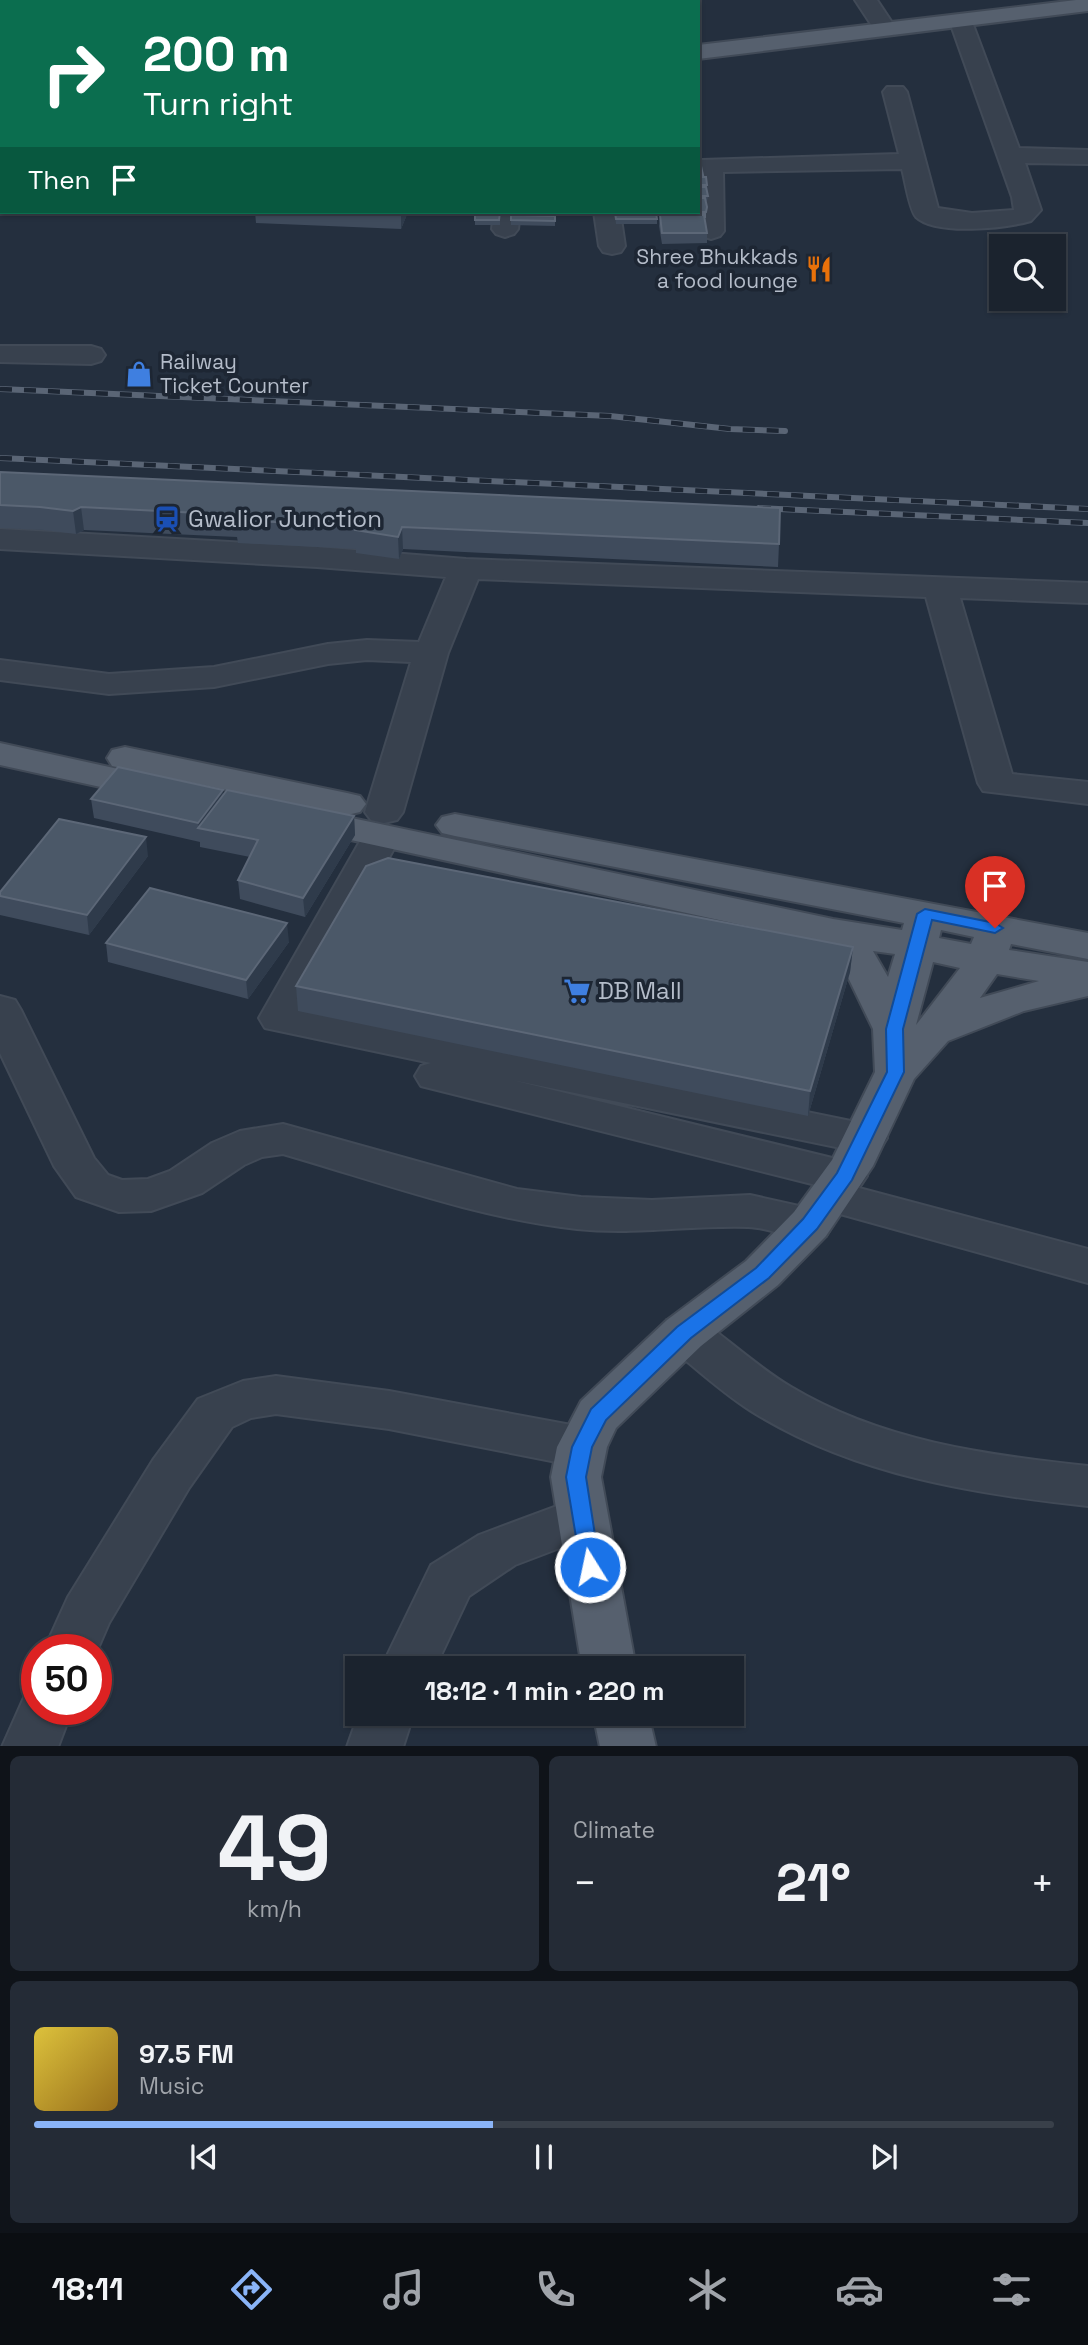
<!DOCTYPE html>
<html lang="en">
<head>
<meta charset="utf-8">
<style>
  body { margin:0; font-family:"Space Grotesk",sans-serif; background:#242b36; color:#f1f3f6; height:100vh; display:flex; flex-direction:column; font-size:26px; white-space:nowrap }
  * { box-sizing:border-box; margin:0 }
  p { font-size:23px; color:#a0a4aa }
  .icon { flex:none; width:38px; height:38px; fill:none; stroke:currentColor; stroke-width:2; stroke-linecap:round; stroke-linejoin:round }
  .map { position:relative; height:1746px; overflow:hidden }
  .drawer { display:flex; flex-direction:column; gap:10px; padding:10px; background:#0f1319; flex:1 }
  .drawer>* { flex:none }
  .top-card { position:absolute; left:0px; top:0px; width:700px; height:214px; box-shadow:0 2px 5px #0004,0 0 0 2px #39404a; background:#0b6e4f; color:#fff; overflow:hidden }
  .fabs { position:absolute; left:989px; top:234px; display:grid; gap:14px }
  .fabs a { display:grid; place-items:center; width:77px; height:77px; border-radius:0px; background:#1b232e; box-shadow:0 2px 5px #0004,0 0 0 2px #39404a; font-size:35px }
  .speed { position:absolute; left:21px; top:1634px; display:flex; gap:14px; font-size:35px; font-weight:700; text-align:center }
  .speed>* { display:grid; place-content:center; width:91px; height:91px; border-radius:50%; background:#1b232e; box-shadow:0 2px 5px #0004,0 0 0 2px #39404a; line-height:1 }
  .speed .limit { border:10px solid #d22; background:#fff; color:#111 }
  .pin { position:absolute; display:grid; place-items:center; width:60px; height:60px; color:#fff; margin:-72px -30px; border-radius:50% 50% 50% 0; rotate:-45deg; box-shadow:0 0 7px #0007 }
  .pin .icon { rotate:45deg }
  .me { position:absolute; width:77px; margin:-38px; rotate:350deg; stroke-linejoin:round; filter:drop-shadow(0 0 5px #0008) }
  .turn { display:flex; align-items:center; gap:24px; height:147px; padding:0 28px; font-size:32px }
  .turn .icon { width:91px; height:91px; stroke-width:2.5 }
  .turn b { display:block; font-size:49px; line-height:60px }
  .then { display:flex; align-items:center; height:66px; padding:0 28px; background:#0003; gap:14px; font-size:26px }
  .big { font-size:52px; font-weight:700; line-height:1.1 }
  .drawer .card { flex:1; display:flex; flex-direction:column; justify-content:center; gap:10px; min-width:0; padding:0 24px; border-radius:10px; background:#242b36 }
  .drawer .dial { align-items:center; gap:0 }
  .dial b { font-size:91px; line-height:1 }
  .song { display:flex; align-items:center; gap:21px }
  .cover { width:84px; height:84px; border-radius:10px; background:linear-gradient(135deg,hsl(50 70% 55%),hsl(40 70% 35%)) }
  .played { height:7px; border-radius:4px; background:linear-gradient(90deg,#8ab4f8 45%,#39404a 45%) }
  .keys { display:flex; justify-content:space-around; direction:ltr }
  .heat { display:flex; justify-content:space-between; align-items:center; font-size:38px; direction:ltr }
  .drawer .tiles { flex:1; display:grid; gap:10px; grid-template-columns:1fr 1fr }
  .card:last-child { grid-column:span 2 }
  .trip { position:absolute; left:345px; top:1656px; width:399px; height:70px; border-radius:0px; background:#1b232e; box-shadow:0 2px 5px #0004,0 0 0 2px #39404a; font-weight:700; line-height:70px; text-align:center }
  .tab-bar { display:flex; height:112px; justify-content:space-around; align-items:center; background:#0b0e12; color:#a0a4aa }
  .tab-bar .icon { width:49px; height:49px }
  .tab-bar .current { color:#8ab4f8 }
  .tab-bar b { font-size:32px; color:#f1f3f6 }
  .map>svg:first-child { display:block }
  .lines { fill:none; stroke-linecap:round; stroke-linejoin:round }
  .minor-casing { stroke:#414a57; stroke-width:4 }
  .major-casing { stroke:#414a57; stroke-width:4 }
  .minor { fill:#38414e; fill-rule:evenodd }
  .major { fill:#56606e; fill-rule:evenodd }
  .rail-casing { stroke:#5a6575; stroke-width:6 }
  .rail { stroke:#1d2633; stroke-width:4.5; stroke-dasharray:12; stroke-linecap:butt }
  .wall { fill:#3f4b5c }
  .shaded-wall { fill:#2f3b4b }
  .building { fill:#4b5868; stroke:#5c6777; stroke-width:2 }
  .route { fill:#1a73e8; stroke:#114b97; stroke-width:2 }
  .labels { text-anchor:middle; stroke-width:7; stroke-linejoin:round; paint-order:stroke }
  .far-poi-label { font-size:21px; fill:#b4bcc9; stroke:#1d2633; text-anchor:end }
  .poi-label { font-size:24px; fill:#b4bcc9; stroke:#1d2633; text-anchor:start }
</style>
</head>
<body>
<div class="map">
<svg width="1088" height="1747" viewBox="0 0 1088 1747">
  <rect width="100%" height="100%" fill="#242f3e"/>
  <g class="lines">
    <g class="minor-casing">
      <path id="minor" d="M313,0H335L336,2H314Z
        M395,0H417L419,2H397Z
        M526,0H548L550,2H528Z
        M571,0H598L569,2Z
        M855,0H877L897,30L894,35H878Z
        M961,15L969,17L972,22L1019,148L1088,150V164L1025,163L1041,210L1031,221C1006,228 936,236 916,217C909,209 905,179 902,169L723,172L724,231L720,236L711,239L702,236L698,231L699,165L702,160L899,154L883,92L887,87H903L907,92L938,208L972,213L1014,210L1012,197L950,22L953,17Z
        M494,212H520L518,229L514,234L505,237L496,234L492,229Z
        M594,212H620L625,246L621,252L612,254L603,252L599,246Z
        M0,346H91L101,349L105,355L101,361L91,364L0,362Z
        M0,529L317,547L466,559L1088,583V603L960,598L1012,774L1088,782V804L983,791L978,783L926,597L478,579L448,653L403,812L397,820L384,823L371,820L365,812L411,662L367,660L328,664L214,687L109,694L0,680V660L109,674L214,667L328,644L367,640L419,642L446,577L317,567L0,549Z
        M382,825L395,828L401,836L305,1009L880,1127L887,1138L880,1149L865,1153L512,1080L861,1165L867,1176L859,1188L1088,1249V1283L815,1207L809,1196L816,1185L421,1086L415,1076L421,1066L431,1063L265,1028L259,1018L363,836L369,828Z
        M0,996L15,1000L21,1010L94,1158L108,1175L122,1180L148,1179L170,1171L212,1143L240,1131L283,1124L517,1189L581,1197L652,1200L750,1195L826,1212L833,1224L826,1236C796,1245 777,1228 748,1227C691,1225 635,1235 577,1229C477,1218 380,1182 283,1154L262,1157L244,1165L202,1193L151,1211L119,1212L76,1197L54,1166L0,1053Z
        M684,1315L701,1320C731,1342 759,1368 791,1387C881,1441 985,1455 1088,1466V1506C974,1494 856,1475 756,1414C724,1395 697,1368 667,1346L660,1333L667,1320Z
        M276,1376L389,1391L582,1427L600,1433L607,1447L600,1461L582,1467L389,1429L276,1414L251,1418L232,1427L189,1488L109,1623L96,1653V1650H44L68,1597L153,1460L198,1399L243,1381Z
        M581,1497L599,1503L607,1518L599,1533L515,1565L469,1596L435,1668H381L431,1565L479,1535Z
        M37,1689V1710H72L58,1747H2L26,1693Z
        M359,1713H414L403,1747H347Z"/>
    </g>
    <g class="major-casing">
      <path id="major" d="M1076,0H1088V11L698,59V45Z
        M0,124H2V138H0Z
        M0,743L173,781L178,789L173,797L160,800L0,765Z
        M125,747L347,793L360,796L366,804L360,812L347,815L112,766L107,758L112,750Z
        M304,808L833,919L902,930L904,923L455,836L442,833L436,825L442,817L455,814L1088,933V959L1011,944L1009,950L1088,962V996L1024,1011L948,1041L914,1079L873,1166L826,1236L778,1285L701,1346L616,1428L607,1447L601,1477L636,1668H582L551,1477L557,1447L581,1401L667,1320L746,1261L794,1212L832,1160L875,1072L873,1029L843,967L820,942L291,827L285,819L291,811ZM941,930L974,937L971,944L939,938ZM873,951L895,954L888,977ZM933,962L960,968L916,1025ZM997,974L1039,981L980,998Z
        M593,1713H648L656,1747H600Z"/>
    </g>
    <use href="#minor" class="minor"/>
    <use href="#major" class="major"/>
    <g class="rail-casing">
      <path id="rail" d="M0,389L610,416L730,429L785,431
        M0,458L1088,509
        M759,508L1088,523"/>
    </g>
    <use href="#rail" class="rail"/>
  </g>
  <path class="wall" d="M698,166H701L703,177L707,185L708,196L707,201H706L707,207L705,222L707,233V243L662,244L659,226L660,215H662L663,212H698Z
    M255,212H408L401,229L256,223Z
    M473,212H502L500,213V225H475V213L473,214Z
    M517,212H563V213L517,215Z
    M615,213L657,219V224H616Z
    M511,215L555,221V226L511,225Z
    M0,472L779,544L778,567L403,549L399,559L356,553V549L238,543L237,537L84,530L76,534L44,530L0,528Z
    M224,794L354,816L355,835L305,917L240,899L238,880L250,857L200,847V842L94,818L91,799Z
    M148,856L89,935L0,915V892Z
    M289,942L248,999L108,962L106,943Z
    M853,947L850,972L808,1116L298,1011L296,986Z"/>
  <path class="shaded-wall" d="M401,212H408L401,229Z
    M81,507L84,530L76,534L73,511Z
    M402,527L403,549L399,559L398,537Z
    M223,790L225,809L199,828L198,823Z
    M354,816L355,835L305,917L303,898Z
    M146,837L148,856L89,935L87,915Z
    M287,923L289,942L248,999L246,980Z
    M853,947L850,972L808,1116L810,1091Z"/>
  <path class="building" d="M698,166H701L703,175H698Z
    M698,177H706L707,185H698Z
    M698,187H706L708,196H698Z
    M698,198H705L707,207L706,212H663H698Z
    M475,212H500L499,220H475Z
    M615,213H656L657,219H616Z
    M662,214H705V218L704,215H662Z
    M511,215L555,216V221L511,220Z
    M660,215H704L707,233H662Z
    M0,472L780,508L779,544L402,527L398,537L355,530L356,526L236,520L238,515L81,507L73,511L40,507L0,505Z
    M118,767L223,790L198,823L91,799Z
    M227,790L354,816L303,898L238,880L258,840L198,828Z
    M59,819L146,837L87,915L0,896V892Z
    M388,858L853,947L810,1091L296,986L366,866Z
    M150,888L287,923L246,980L106,943Z"/>
  <path class="route" d="M925,909L995,923L1003,928L995,933L932,920L903,1029L904,1072L852,1180L817,1229L769,1278L691,1338L606,1420L592,1447L586,1477L600,1567L597,1573L590,1576L582,1573L566,1477L572,1447L591,1409L677,1327L756,1268L803,1219L837,1173L887,1072L886,1029L917,914Z"/>
  <defs>
    <g id="restaurant-bare" transform="scale(2.1)"><path d="M-5-6h1v4h1v-4h1v4h1v-4h1v5L-1.5 .5V6h-2V.5L-5-1ZM5-6V6H3V1.5H1.5Q1.5-4 5-6Z" fill="#e8710a" stroke="#1d2633" stroke-width="2.5" paint-order="stroke"/></g>
    <g id="shop-bare" transform="scale(2.1)"><path d="M-5-2.5h2.3a2.7 3.5 0 0 1 5.4 0H5L5.5 6h-11ZM-1.5-2.5h3a1.5 2.3 0 0 0-3 0Z" fill="#3f7fe0" stroke="#1d2633" stroke-width="2.5" paint-order="stroke"/></g>
    <g id="station-bare" transform="scale(2.1)"><path d="M-3-6H3Q5-6 5-4V2Q5 4 3 4L4.5 6H3L1.5 4h-3L-3 6H-4.5L-3 4Q-5 4-5 2V-4Q-5-6-3-6ZM-3.5-4v3h7v-3ZM-3.5 1v1.5H-2V1ZM2 1v1.5H3.5V1Z" fill="#1a4fb4" stroke="#1d2633" stroke-width="2.5" paint-order="stroke"/></g>
    <g id="supermarket-bare" transform="scale(2.1)"><path d="M-6-5.5h2.5l.6 2H6L4.5 2H-2.5L-4.4-4H-6ZM-1.5 3.2a1.3 1.3 0 1 0 .1 0ZM3 3.2a1.3 1.3 0 1 0 .1 0Z" fill="#3f7fe0" stroke="#1d2633" stroke-width="2.5" paint-order="stroke"/></g>
  </defs>
  <g fill-rule="evenodd">
    <use href="#restaurant-bare" x="819" y="269"/>
    <use href="#shop-bare" x="139" y="374"/>
    <use href="#station-bare" x="167" y="519"/>
    <use href="#supermarket-bare" x="577" y="991"/>
  </g>
  <g class="labels">
    <g class="far-poi-label">
      <text x="798" y="264">Shree Bhukkads<tspan x="798" dy="24">a food lounge</tspan></text>
      <text x="160" y="369" text-anchor="start">Railway<tspan x="160" dy="24">Ticket Counter</tspan></text>
    </g>
    <g class="poi-label">
      <text x="188" y="527">Gwalior Junction</text>
      <text x="598" y="999">DB Mall</text>
    </g>
  </g>
</svg>
<div class="fabs">
<a><svg class="icon" aria-label="search" viewBox="0 0 24 24"><circle cx="10" cy="10" r="6"/><path d="M15 15l6 6"/></svg></a>
</div>
<div class="speed"><div class="limit">50</div></div>
<div class="pin" style="left:995px;top:928px;background:#d93025"><svg class="icon" aria-label="arrive" viewBox="0 0 24 24"><path d="M6 21V4h12l-3 4 3 4H6"/></svg></div>
<svg class="me" style="left:590px;top:1567px" viewBox="-20 -20 40 40"><circle r="17" fill="#1a73e8" stroke="#fff" stroke-width="3"/><path d="M0-11L8 9 0 5-8 9z" fill="#fff"/></svg>
<div class="trip">18:12 · 1 min · 220 m</div>
<div class="top-card">
<div class="turn"><svg class="icon" aria-label="right" viewBox="0 0 24 24"><path d="M7 20v-9h11M14 6l5 5-5 5"/></svg><div><b>200 m</b>Turn right</div></div>
<div class="then">Then<svg class="icon" aria-label="arrive" viewBox="0 0 24 24"><path d="M6 21V4h12l-3 4 3 4H6"/></svg></div>
</div>
</div>
<section class="drawer">
<div class="tiles">
<div class="card dial"><b>49</b><p>km/h</p></div>
<div class="card"><p>Climate</p>
<div class="heat"><a>−</a><b class="big">21°</b><a>+</a></div>
</div>
<div class="card">
<div class="song"><i class="cover"></i><div><b>97.5 FM</b><p>Music</p></div></div>
<div class="played"></div>
<div class="keys"><svg class="icon" aria-label="previous" viewBox="0 0 24 24"><path d="M18 5L8 12l10 7zM5 5v14"/></svg><svg class="icon" aria-label="pause" viewBox="0 0 24 24"><path d="M8 5v14M16 5v14"/></svg><svg class="icon" aria-label="next" viewBox="0 0 24 24"><path d="M6 5l10 7-10 7zM19 5v14"/></svg></div>
</div>
</div>
</section>
<nav class="tab-bar">
<b>18:11</b>
<svg class="icon current" aria-label="directions" viewBox="0 0 24 24"><path d="M12 3l9 9-9 9-9-9zM9 14v-3h6M13 9l2 2-2 2"/></svg>
<svg class="icon" aria-label="music" viewBox="0 0 24 24"><path d="M9 18V5l10-2v13"/><circle cx="6" cy="18" r="3"/><circle cx="16" cy="16" r="3"/></svg>
<svg class="icon" aria-label="phone" viewBox="0 0 24 24"><path d="M5 4h4l2 5-3 2q2 4 5 5l2-3 5 2v4C11 20 4 13 5 4z"/></svg>
<svg class="icon" aria-label="climate" viewBox="0 0 24 24"><path d="M12 3v18M4 7l16 10M4 17L20 7"/></svg>
<svg class="icon" aria-label="car" viewBox="0 0 24 24"><path d="M5 17H2v-5l4-1 3-4h7l3 4 3 1v5h-3M9 17h6M6 11h13"/><circle cx="7" cy="17" r="2"/><circle cx="17" cy="17" r="2"/></svg>
<svg class="icon" aria-label="filters" viewBox="0 0 24 24"><path d="M4 7h16M4 17h16"/><circle cx="9" cy="7" r="2"/><circle cx="15" cy="17" r="2"/></svg>
</nav>
</body>
</html>
